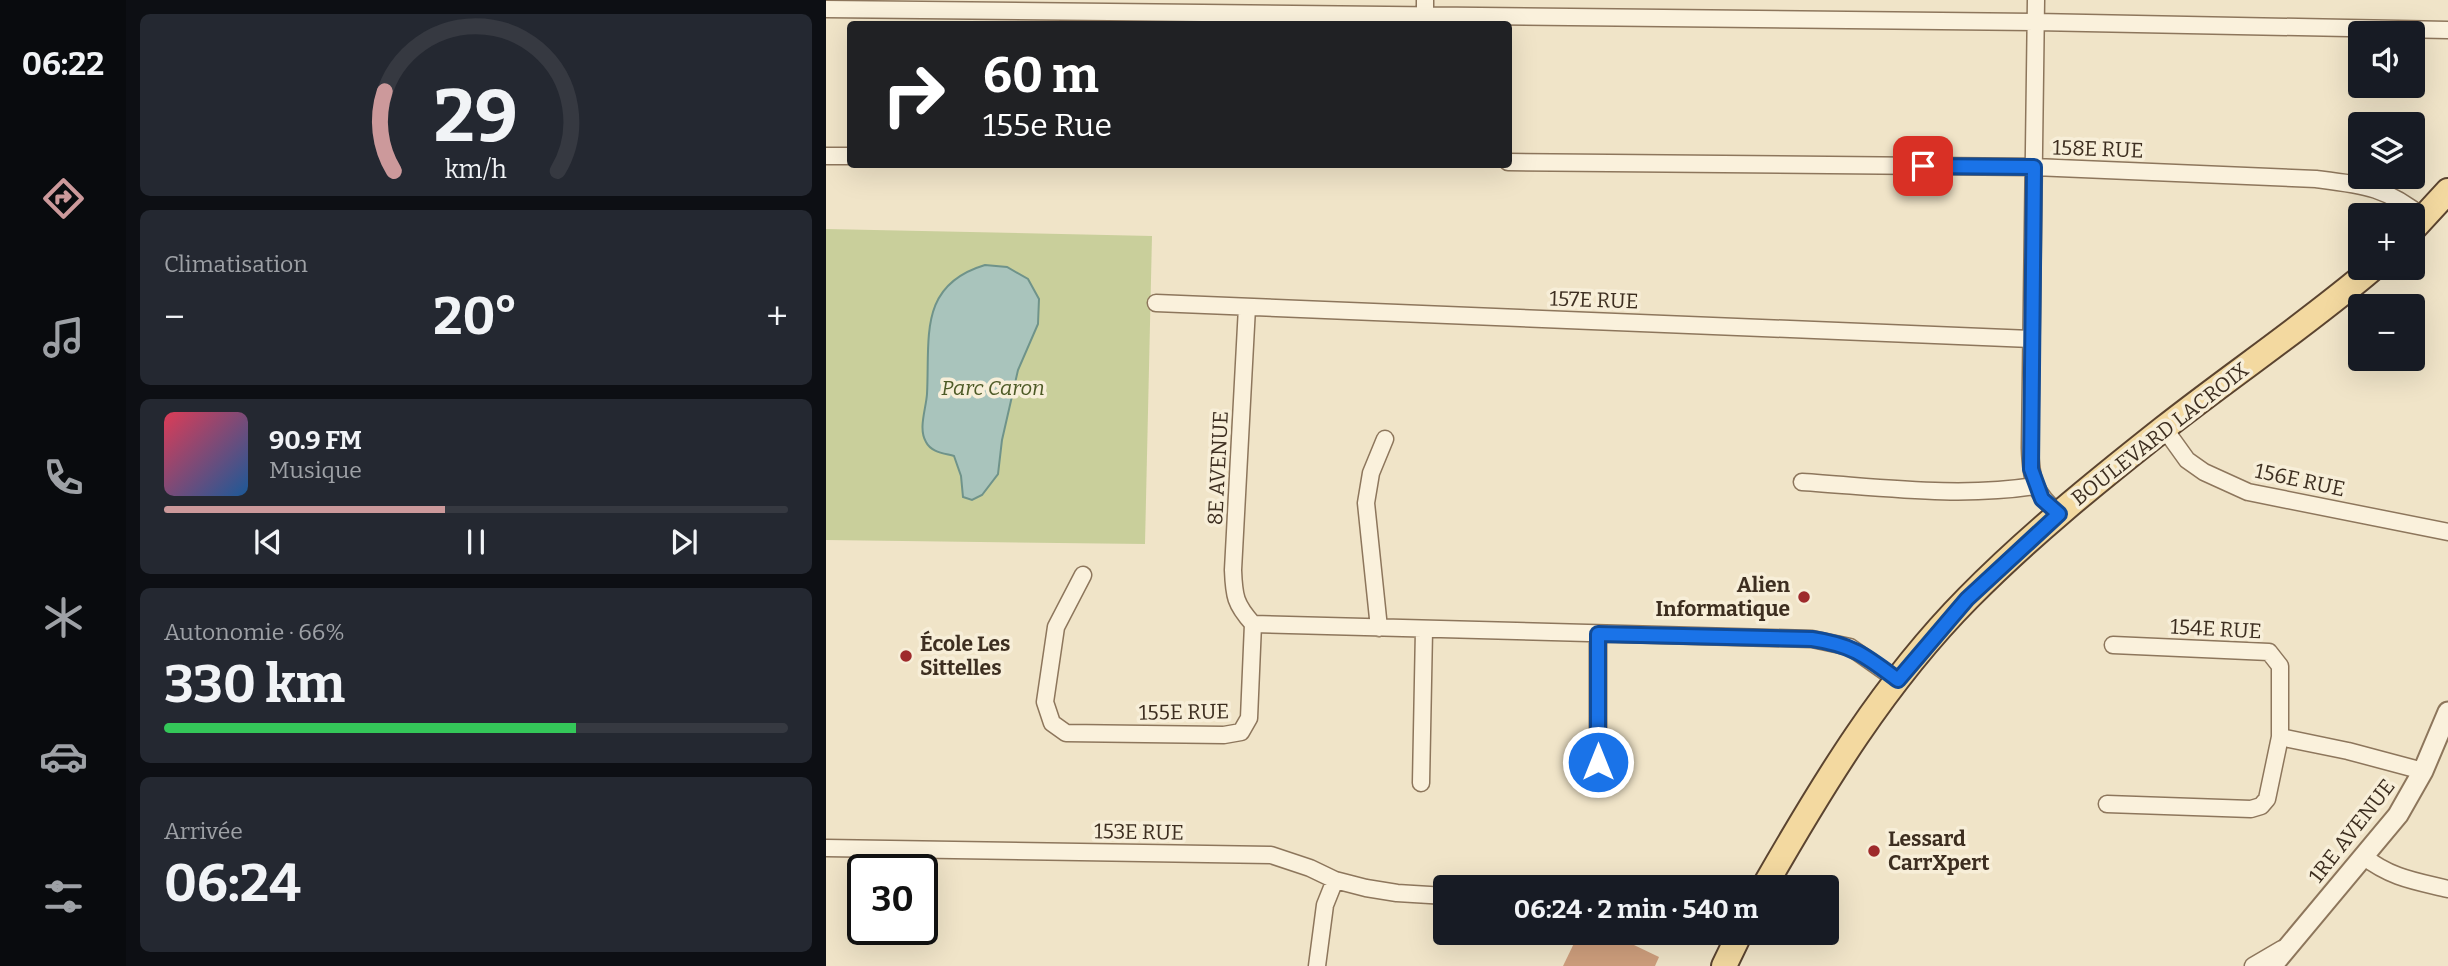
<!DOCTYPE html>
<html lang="fr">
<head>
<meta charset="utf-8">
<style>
  body { margin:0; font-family:Bitter,serif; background:#242831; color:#f1f3f6; height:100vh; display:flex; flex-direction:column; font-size:26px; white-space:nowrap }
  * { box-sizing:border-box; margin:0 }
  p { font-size:23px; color:#9ea1a6 }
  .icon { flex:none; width:38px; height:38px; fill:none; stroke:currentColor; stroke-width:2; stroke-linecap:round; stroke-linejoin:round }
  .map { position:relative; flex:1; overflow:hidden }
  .side { display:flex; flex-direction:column; gap:14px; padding:14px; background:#0d0f14; width:700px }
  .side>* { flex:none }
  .banner { position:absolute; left:21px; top:21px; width:665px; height:147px; border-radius:7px; box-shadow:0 7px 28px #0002; background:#202124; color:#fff; overflow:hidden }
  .fabs { position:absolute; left:1522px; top:21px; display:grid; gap:14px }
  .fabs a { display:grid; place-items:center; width:77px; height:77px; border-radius:7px; background:#171b24; box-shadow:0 7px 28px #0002; font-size:35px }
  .speed { position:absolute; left:21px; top:854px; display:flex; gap:14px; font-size:35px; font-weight:700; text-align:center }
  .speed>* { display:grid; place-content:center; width:91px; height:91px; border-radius:50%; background:#171b24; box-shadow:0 7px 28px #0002; line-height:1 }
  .speed .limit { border:4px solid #111; border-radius:10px; background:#fff; color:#111 }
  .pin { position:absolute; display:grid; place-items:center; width:60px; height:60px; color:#fff; margin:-30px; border-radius:14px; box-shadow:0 4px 10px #0006 }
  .me { position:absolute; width:77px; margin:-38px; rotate:0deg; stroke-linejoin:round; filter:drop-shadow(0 0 5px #0008) }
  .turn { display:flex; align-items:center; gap:24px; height:147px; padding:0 21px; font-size:32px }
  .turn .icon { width:91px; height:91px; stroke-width:2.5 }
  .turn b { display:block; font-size:49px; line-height:60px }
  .big { font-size:52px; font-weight:700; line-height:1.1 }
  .side .tile { flex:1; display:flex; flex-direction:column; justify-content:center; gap:10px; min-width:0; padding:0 24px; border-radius:10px; background:#242831 }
  .side .dial { align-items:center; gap:0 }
  .dial svg { height:182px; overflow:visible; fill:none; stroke:#363941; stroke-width:7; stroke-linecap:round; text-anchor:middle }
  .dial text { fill:#f1f3f6; stroke:none }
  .song { display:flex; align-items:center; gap:21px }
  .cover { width:84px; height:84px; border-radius:10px; background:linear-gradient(135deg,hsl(350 70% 55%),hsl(210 70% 35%)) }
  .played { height:7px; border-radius:4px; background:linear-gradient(90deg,#cc999b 45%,#363941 45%) }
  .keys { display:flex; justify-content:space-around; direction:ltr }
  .heat { display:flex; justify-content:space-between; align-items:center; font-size:38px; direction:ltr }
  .charge { height:10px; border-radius:5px; background:linear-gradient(90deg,#34c759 66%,#363941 0) }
  .trip { position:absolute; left:607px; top:875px; width:406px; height:70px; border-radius:7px; background:#171b24; box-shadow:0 7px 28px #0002; font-weight:700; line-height:70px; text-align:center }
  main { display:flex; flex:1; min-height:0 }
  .menu { display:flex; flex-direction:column; width:126px; justify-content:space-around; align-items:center; background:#090b0e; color:#9ea1a6 }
  .menu .icon { width:49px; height:49px }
  .menu .current { color:#cc999b }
  .menu b { font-size:32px; color:#f1f3f6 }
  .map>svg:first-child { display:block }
  .green { fill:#c9cf9b }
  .water { fill:#a9c4bc; stroke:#6f938a; stroke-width:2 }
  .building { fill:#cf9f7d }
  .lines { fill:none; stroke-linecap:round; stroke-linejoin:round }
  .minor-casing { stroke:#8d765c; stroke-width:19 }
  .tertiary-casing { stroke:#8d765c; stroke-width:23 }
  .primary-casing { stroke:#5b4430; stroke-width:28 }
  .minor { stroke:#faf1dc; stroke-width:16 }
  .tertiary { stroke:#faf1dc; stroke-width:19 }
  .primary { stroke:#f3d9a0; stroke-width:24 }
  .route-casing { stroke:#114b97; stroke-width:18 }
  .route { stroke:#1a73e8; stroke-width:12 }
  .poi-dot { fill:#9e2a2b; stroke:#f7eed8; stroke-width:2.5 }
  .labels { text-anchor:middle; stroke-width:7; stroke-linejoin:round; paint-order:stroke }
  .street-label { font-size:21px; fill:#3d2e20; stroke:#f7eed8 }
  .park-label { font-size:21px; font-style:italic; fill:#4d5a26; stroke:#f7eed8 }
  .poi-label { font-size:21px; font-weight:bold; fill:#3d2e20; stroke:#f7eed8; text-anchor:start }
</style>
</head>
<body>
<main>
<nav class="menu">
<b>06:22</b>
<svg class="icon current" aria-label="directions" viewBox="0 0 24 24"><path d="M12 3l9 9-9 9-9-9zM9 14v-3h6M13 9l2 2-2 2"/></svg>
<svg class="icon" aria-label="music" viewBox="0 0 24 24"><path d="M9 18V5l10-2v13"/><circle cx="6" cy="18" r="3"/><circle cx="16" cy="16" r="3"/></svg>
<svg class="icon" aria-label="phone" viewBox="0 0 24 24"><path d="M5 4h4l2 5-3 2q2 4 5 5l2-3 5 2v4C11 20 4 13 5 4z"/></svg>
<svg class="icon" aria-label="climate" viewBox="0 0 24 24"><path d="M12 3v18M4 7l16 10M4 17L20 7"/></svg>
<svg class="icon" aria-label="car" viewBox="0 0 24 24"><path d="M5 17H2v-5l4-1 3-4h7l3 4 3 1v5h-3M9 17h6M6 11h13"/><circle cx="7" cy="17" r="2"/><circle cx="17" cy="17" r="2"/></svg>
<svg class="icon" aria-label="filters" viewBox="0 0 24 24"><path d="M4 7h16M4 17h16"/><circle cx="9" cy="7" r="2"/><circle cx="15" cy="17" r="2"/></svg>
</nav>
<section class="side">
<div class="tile dial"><svg viewBox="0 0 100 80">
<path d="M14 69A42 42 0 1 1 86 69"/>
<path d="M14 69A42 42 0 0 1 10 34" stroke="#cc999b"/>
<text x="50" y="56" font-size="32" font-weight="700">29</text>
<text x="50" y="72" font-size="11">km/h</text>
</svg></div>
<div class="tile"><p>Climatisation</p>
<div class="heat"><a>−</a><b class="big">20°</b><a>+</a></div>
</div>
<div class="tile">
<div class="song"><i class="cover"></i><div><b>90.9 FM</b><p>Musique</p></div></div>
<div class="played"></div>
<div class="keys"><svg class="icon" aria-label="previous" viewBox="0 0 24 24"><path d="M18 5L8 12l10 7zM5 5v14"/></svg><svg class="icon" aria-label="pause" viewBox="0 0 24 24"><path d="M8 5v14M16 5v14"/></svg><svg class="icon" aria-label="next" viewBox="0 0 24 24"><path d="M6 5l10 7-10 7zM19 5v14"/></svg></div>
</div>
<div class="tile"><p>Autonomie · 66%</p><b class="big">330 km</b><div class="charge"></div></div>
<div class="tile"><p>Arrivée</p><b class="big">06:24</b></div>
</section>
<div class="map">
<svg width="1622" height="966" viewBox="0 0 1622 966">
  <rect width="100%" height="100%" fill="#f0e4c8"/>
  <path class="green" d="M0,229L326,236L319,544L0,540Z"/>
  <path class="water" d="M159,265L181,267L202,279L213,299L212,324L192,370L176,440L172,474L156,495L146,500L137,497L135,476L128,456C117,453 105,452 100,442C92,429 100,409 101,394C104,337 92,285 159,265Z"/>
  <path class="building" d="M753,933H783L833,957L829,966H737Z"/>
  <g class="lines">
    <g class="minor-casing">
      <path id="minor" d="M1210,0L1204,448C1205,481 1208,492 1233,514
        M0,9L1210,22L1622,30
        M599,24V0
        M0,156H24
        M682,162L1208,167L1490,179C1538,185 1560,187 1598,218
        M330,303L1205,339
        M421,307L407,570C408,596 409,604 427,624
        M1338,428L1361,460L1378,472L1422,492L1622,532
        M976,482C1054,487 1132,498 1209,486
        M257,575L230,627L219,702L226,723L240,733L398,735L415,732L423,718L427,624
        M427,624L986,639L1024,647L1071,680
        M553,628L540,503L545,473L559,439
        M772,634V788
        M1454,737L1522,751L1597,771
        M595,783L598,630
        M1281,804L1425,809L1435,806L1441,799L1454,737V666L1443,652L1287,645
        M0,848L445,855L484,868L509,880L540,888L571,893L620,896
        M1537,856C1565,878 1589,881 1622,889
        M491,966L499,905L509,880
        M1427,966L1456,949"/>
    </g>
    <g class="tertiary-casing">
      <path id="tertiary" d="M1446,966L1572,815L1597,771L1622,712"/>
    </g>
    <g class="primary-casing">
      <path id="primary" d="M1587,229L1622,191
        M938,887C997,784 1058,683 1142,598C1202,537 1270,482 1337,429C1407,374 1480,325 1547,268
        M898,966L914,933"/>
    </g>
    <use href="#minor" class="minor"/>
    <use href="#tertiary" class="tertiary"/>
    <use href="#primary" class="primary"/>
  </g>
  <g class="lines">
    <g class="route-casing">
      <path id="route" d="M772,762V634L986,639C1027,645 1040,656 1072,680L1141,599L1233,514L1216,499L1205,469L1208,167L1097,166"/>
    </g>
    <use href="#route" class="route"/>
  </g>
  <g class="poi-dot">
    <circle cx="978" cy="597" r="7"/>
    <circle cx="80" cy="656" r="7"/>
    <circle cx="1048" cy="851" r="7"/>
  </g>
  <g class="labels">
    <g class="street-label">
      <text transform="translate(1272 149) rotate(2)" y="7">158E RUE</text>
      <text transform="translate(768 300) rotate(2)" y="7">157E RUE</text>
      <text transform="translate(1334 434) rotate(-38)" y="7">BOULEVARD LACROIX</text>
      <text transform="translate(392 468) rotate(-87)" y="7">8E AVENUE</text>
      <text transform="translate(1474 480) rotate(12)" y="7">156E RUE</text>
      <text transform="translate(1390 629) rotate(3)" y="7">154E RUE</text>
      <text transform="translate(358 712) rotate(-1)" y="7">155E RUE</text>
      <text transform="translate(1526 831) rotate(-52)" y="7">1RE AVENUE</text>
      <text transform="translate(313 832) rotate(1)" y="7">153E RUE</text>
    </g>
    <g class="park-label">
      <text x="167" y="395">Parc Caron</text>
    </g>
    <g class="poi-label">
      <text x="964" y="592" text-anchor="end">Alien<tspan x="964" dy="24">Informatique</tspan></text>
      <text x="94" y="651">École Les<tspan x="94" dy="24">Sittelles</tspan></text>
      <text x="1062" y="846">Lessard<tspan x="1062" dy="24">CarrXpert</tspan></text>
    </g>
  </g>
</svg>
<div class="fabs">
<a><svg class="icon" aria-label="sound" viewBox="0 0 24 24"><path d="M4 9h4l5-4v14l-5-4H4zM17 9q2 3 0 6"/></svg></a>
<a><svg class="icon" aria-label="layers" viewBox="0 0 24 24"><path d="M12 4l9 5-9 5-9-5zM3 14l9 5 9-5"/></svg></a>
<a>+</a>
<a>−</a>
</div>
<div class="speed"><div class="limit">30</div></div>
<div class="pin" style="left:1097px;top:166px;background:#d93025"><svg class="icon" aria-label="arrive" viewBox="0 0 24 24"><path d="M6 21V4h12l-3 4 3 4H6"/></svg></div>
<svg class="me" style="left:772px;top:762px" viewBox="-20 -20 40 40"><circle r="17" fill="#1a73e8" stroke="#fff" stroke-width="3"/><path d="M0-11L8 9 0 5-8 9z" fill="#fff"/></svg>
<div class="trip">06:24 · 2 min · 540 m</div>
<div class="banner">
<div class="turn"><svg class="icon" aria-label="right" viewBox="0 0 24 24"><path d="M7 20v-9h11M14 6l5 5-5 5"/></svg><div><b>60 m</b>155e Rue</div></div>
</div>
</div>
</main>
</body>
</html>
